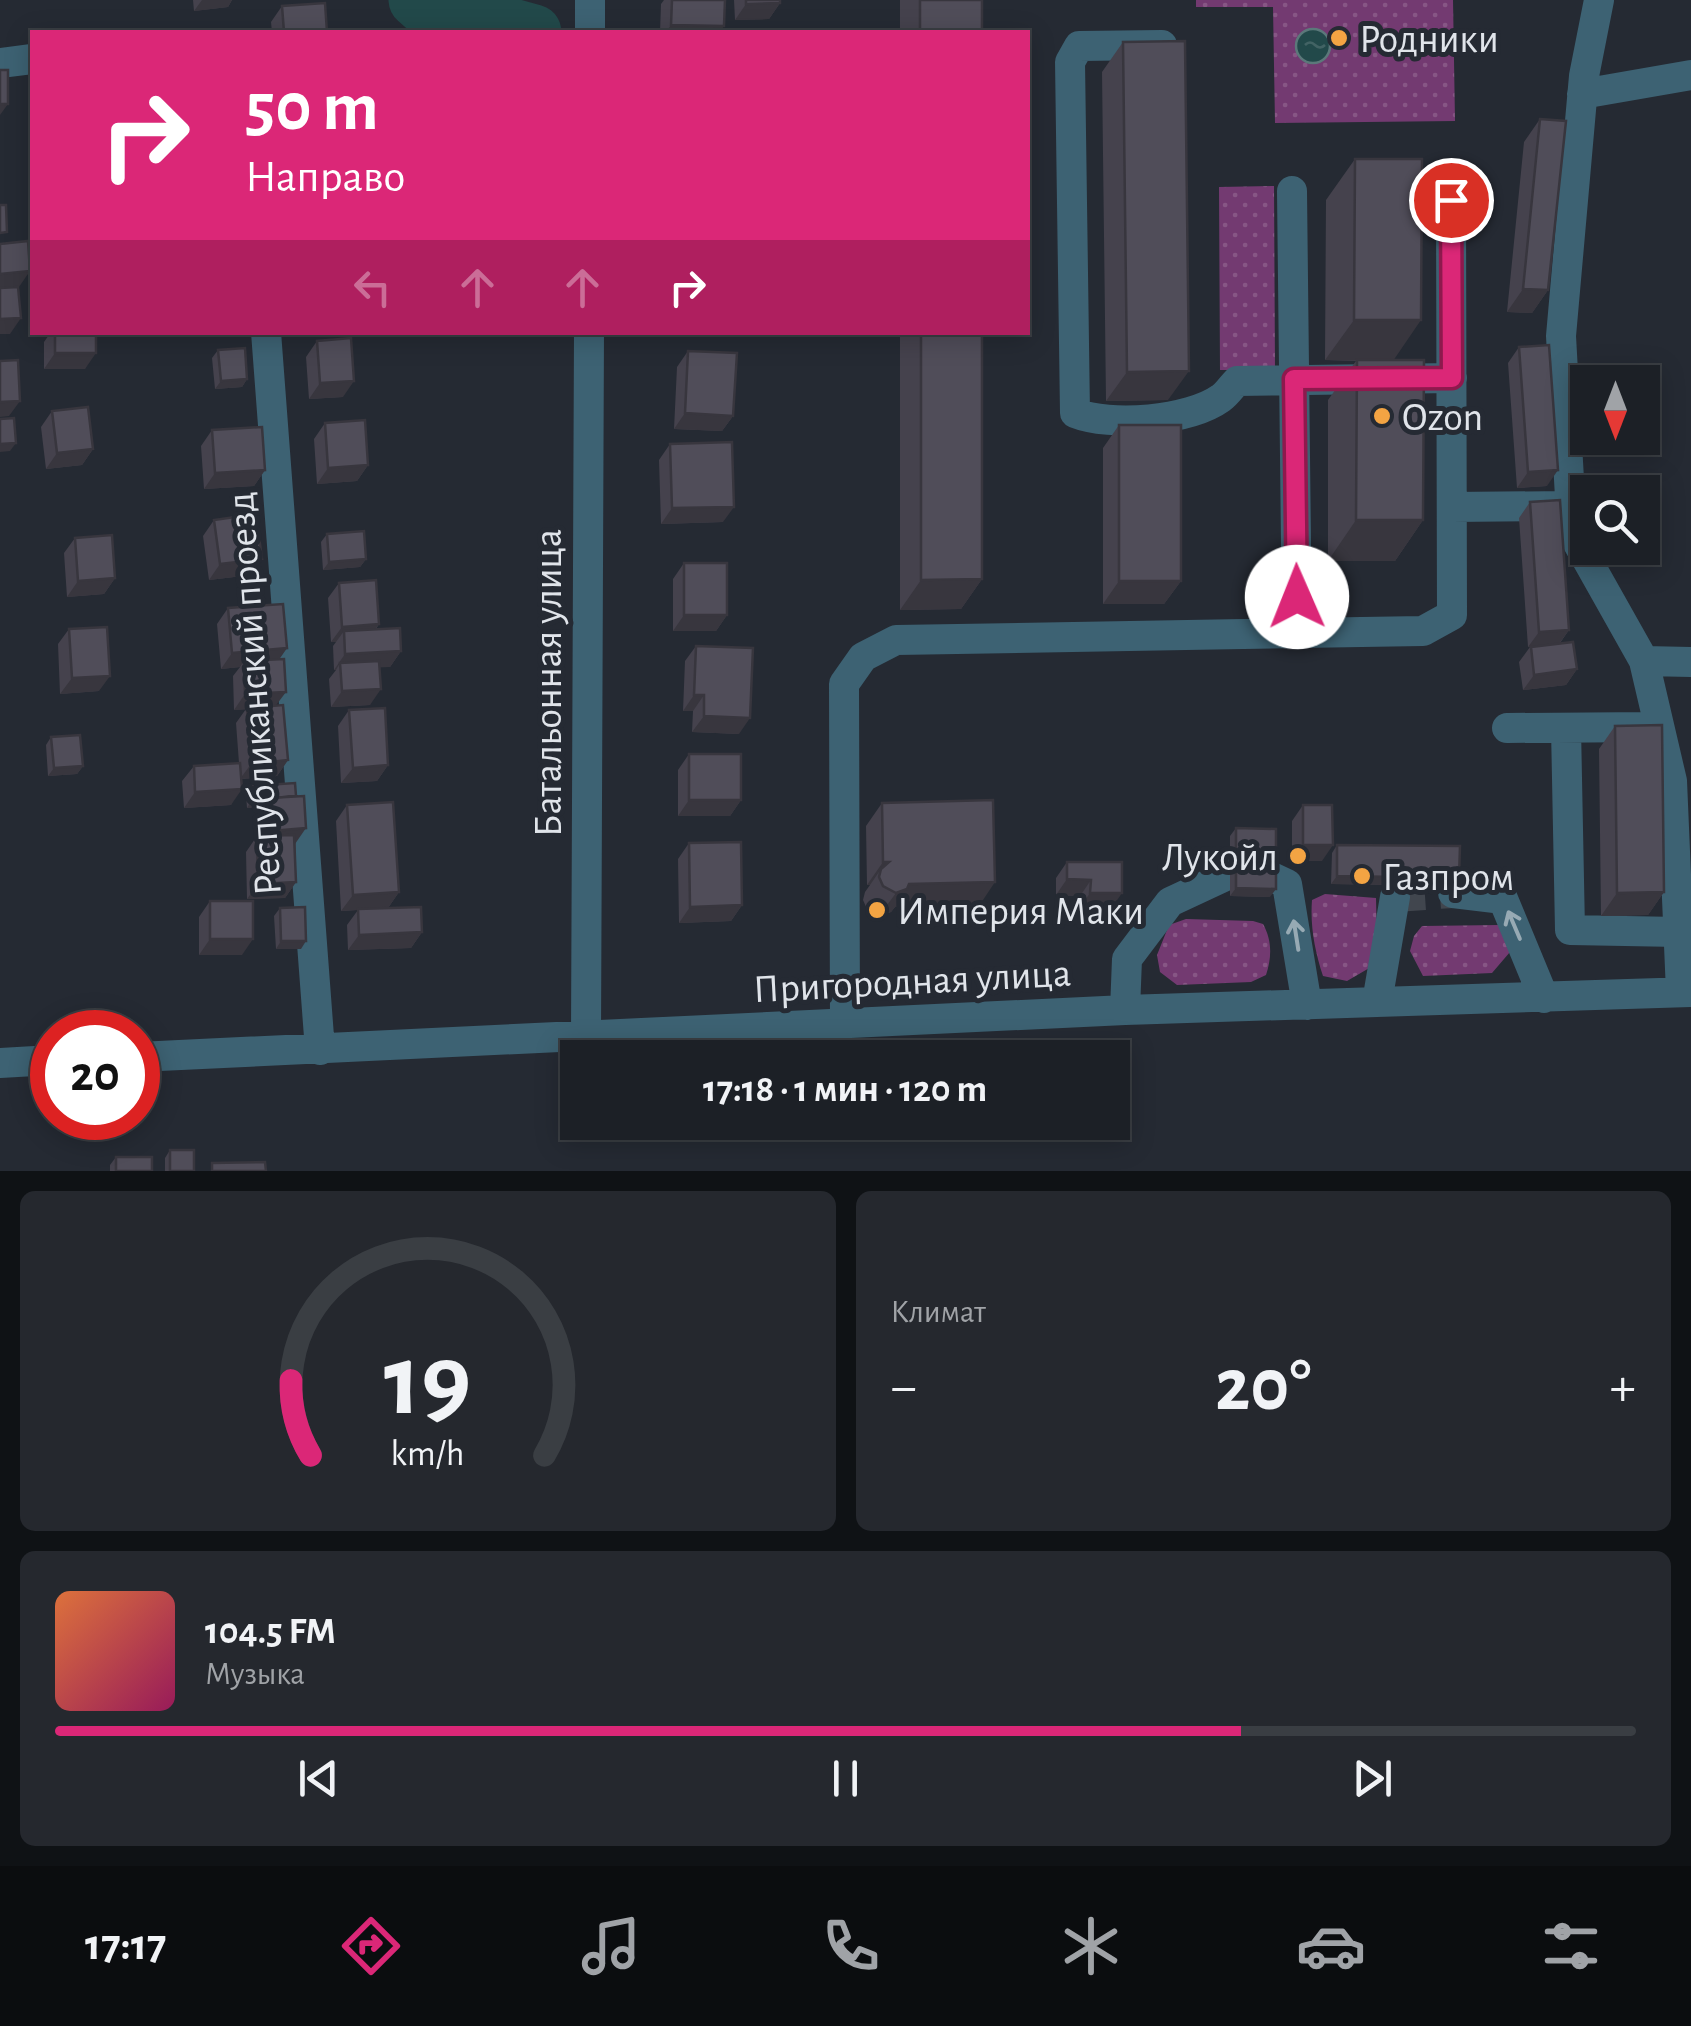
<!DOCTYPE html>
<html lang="ru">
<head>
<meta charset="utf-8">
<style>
  body { margin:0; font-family:"Alegreya Sans",sans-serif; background:#25282e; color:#f1f3f6; height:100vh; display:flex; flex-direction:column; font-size:38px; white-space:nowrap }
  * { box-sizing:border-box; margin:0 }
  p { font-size:32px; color:#a0a3a7 }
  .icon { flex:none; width:55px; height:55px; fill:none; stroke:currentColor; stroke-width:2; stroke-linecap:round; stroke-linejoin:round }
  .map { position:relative; height:1171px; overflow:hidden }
  .side { display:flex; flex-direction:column; gap:20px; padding:20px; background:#0f1215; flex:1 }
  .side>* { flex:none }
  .top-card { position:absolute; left:30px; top:30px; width:1000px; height:305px; border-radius:0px; box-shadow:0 5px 25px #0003,0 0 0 2px #3a3e43; background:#db2777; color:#fff; overflow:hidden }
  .needle { width:65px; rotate:180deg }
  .buttons { position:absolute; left:1570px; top:365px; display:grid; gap:20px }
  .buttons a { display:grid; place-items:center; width:90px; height:90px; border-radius:0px; background:#1c2026; box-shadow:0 5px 25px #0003,0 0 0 2px #3a3e43; font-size:50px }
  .speed { position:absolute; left:30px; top:1010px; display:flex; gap:20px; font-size:50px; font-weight:700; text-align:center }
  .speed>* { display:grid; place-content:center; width:130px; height:130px; border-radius:50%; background:#1c2026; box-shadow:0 5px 25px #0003,0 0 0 2px #3a3e43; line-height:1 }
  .speed .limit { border:15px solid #d22; background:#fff; color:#111 }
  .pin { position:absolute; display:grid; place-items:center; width:85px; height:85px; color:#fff; margin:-42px; border:5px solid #fff; border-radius:50%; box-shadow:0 2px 10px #0007 }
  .me { position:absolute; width:110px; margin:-55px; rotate:359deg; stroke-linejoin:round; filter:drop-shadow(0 0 8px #0008) }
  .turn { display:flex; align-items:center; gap:35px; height:210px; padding:0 50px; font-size:45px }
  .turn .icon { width:130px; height:130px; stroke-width:2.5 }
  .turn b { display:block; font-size:70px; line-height:85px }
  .lanes { display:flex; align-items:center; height:95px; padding:0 50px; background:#0003; justify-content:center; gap:50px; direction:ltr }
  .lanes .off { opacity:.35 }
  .big { font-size:75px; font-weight:700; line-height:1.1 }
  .side .widget { flex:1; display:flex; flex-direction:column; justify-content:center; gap:15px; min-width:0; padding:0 35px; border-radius:15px; background:#25282e }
  .side .dial { align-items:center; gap:0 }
  .dial svg { height:260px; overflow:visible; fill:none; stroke:#3a3e43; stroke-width:7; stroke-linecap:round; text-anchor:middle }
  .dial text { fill:#f1f3f6; stroke:none }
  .song { display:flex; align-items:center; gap:30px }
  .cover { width:120px; height:120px; border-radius:15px; background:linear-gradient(135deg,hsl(20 70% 55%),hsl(330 70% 35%)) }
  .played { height:10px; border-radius:5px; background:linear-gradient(90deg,#db2777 75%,#3a3e43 75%) }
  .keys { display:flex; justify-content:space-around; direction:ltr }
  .heat { display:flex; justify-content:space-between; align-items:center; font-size:55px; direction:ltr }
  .side .tiles { flex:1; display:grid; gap:20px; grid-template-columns:1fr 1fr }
  .widget:last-child { grid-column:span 2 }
  .trip { position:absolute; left:560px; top:1040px; width:570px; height:100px; border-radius:0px; background:#1c2026; box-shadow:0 5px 25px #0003,0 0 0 2px #3a3e43; font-weight:700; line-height:100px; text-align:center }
  .tab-bar { display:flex; height:160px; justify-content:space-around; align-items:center; background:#0b0d0f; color:#a0a3a7 }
  .tab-bar .icon { width:70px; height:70px }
  .tab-bar .current { color:#db2777 }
  .tab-bar b { font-size:45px; color:#f1f3f6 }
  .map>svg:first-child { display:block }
  .grass { fill:url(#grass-dots) }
  .water { fill:url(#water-ripples); stroke:#5b787a; stroke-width:2.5 }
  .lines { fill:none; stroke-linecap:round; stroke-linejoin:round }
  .river { stroke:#22494a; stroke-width:55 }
  .minor-tunnel { stroke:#41464e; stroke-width:30; stroke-dasharray:30 15; stroke-linecap:butt }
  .minor { stroke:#3d6273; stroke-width:30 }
  .wall { fill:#45424d }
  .shaded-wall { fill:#38363e }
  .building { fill:#504d59; stroke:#38363e; stroke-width:2.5 }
  .oneway { stroke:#97aab4 }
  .route-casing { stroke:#8e194d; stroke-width:25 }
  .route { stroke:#db2777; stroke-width:18 }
  .poi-dot { fill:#f3a443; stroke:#252a33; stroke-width:4 }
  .labels { text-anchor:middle; stroke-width:10; stroke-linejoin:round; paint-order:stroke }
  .poi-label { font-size:40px; fill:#e0e4ea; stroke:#252a33; text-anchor:start }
  .street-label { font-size:40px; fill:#e0e4ea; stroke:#252a33 }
</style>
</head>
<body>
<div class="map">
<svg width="1691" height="1171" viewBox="0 0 1691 1171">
  <defs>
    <pattern id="grass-dots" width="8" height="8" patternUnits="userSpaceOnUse" patternTransform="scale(2.5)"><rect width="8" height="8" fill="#733a71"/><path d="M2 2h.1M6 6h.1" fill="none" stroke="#875685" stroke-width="1.8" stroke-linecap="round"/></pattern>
    <pattern id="water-ripples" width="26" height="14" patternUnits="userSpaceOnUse" patternTransform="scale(2.5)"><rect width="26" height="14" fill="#22494a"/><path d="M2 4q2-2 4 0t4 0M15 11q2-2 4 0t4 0" fill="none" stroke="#426364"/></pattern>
  </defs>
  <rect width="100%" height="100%" fill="#252a33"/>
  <path class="grass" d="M1196,0H1453L1455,121L1275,123L1273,7H1196Z
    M1274,186L1275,370H1220L1219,187Z
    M1325,894L1376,898L1377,944L1371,967L1347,981L1323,976C1315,951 1310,927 1312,900Z
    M1186,919L1253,921L1263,924C1272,940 1272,957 1266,975L1251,982L1177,985L1160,972L1157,955L1169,925Z
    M1499,925L1510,952L1492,973L1423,976L1410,951L1414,936L1422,926Z"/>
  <path class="water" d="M1296 46a17 17 0 1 1 34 0a17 17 0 1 1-34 0Z"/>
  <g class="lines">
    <path class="river" d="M416,0L425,8L498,22L534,32"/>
    <path class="minor-tunnel" d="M1395,897L1453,893"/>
    <path class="minor" d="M1599,0L1584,76L1561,336L1572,533L1644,661L1672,781L1681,992
      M590,32V0
      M1162,45L1079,46L1070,62L1075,413C1110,427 1189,421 1221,398C1227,394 1232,386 1237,381L1452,378
      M0,63L32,59
      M1582,94L1691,75
      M1292,191L1297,633
      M266,332L320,1050
      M1452,507L1568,506
      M1644,661L1691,662
      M1507,728L1651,727
      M1566,728L1570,930L1679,932
      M1270,876L1287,884L1307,1005
      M1453,893L1503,899L1544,998
      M1377,1002L1395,897
      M1125,1010L1127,959L1170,902L1230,874
      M845,1023L844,684L863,657L896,640L1423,631L1452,615L1451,200
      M586,1035L589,332
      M138,1057L1125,1010L1691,992
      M0,1063L52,1060"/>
  </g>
  <path class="wall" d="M193,0H232L228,7L194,11Z
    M664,0H725L720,32H660L661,4Z
    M734,0H780V3L769,19L735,20Z
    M900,0H982V32H900Z
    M282,6L327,32H272L271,22Z
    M1123,42L1168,400L1106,401L1102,72Z
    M1540,119L1548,290L1532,313L1507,312L1524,142Z
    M1355,159L1423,520L1395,561H1328V400L1356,361L1325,360L1326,200Z
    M51,332H96L85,369H44V342Z
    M900,332H982V579L961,609L900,610Z
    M317,341L343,397L309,399L306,357Z
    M1519,347L1547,486L1517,488L1508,363Z
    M218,350L247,379L242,387L215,389L212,358Z
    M688,351L733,416L722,431L674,429L677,367Z
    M52,411L93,449L82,465L46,469L41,427Z
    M325,423L368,465L357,481L317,484L314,439Z
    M1119,425L1181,581L1164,604H1103V448Z
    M212,430L265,470L254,486L204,489L201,446Z
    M670,444L723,522L661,524L659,460Z
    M1530,502L1569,630L1560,643L1577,669L1566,685L1523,690L1519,662L1530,647H1528L1519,518Z
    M214,520L262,559L251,575L209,580L203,536Z
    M327,534L366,559L360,567L323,570L321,542Z
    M75,538L115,578L104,594L67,597L64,553Z
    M684,563L727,615L716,631H673V579Z
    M339,583L379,624L376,629L401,651L390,667H380L370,705L331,707L329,679L336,670H334L333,646L336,642H331L328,598Z
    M228,608L287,648L279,659L276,705L288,760L277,776L242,779L231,805L184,808L182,781L194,766L239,763L236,723L246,709L234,710L233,676L240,667L221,669L217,624Z
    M69,629L99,691L60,694L58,644Z
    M696,646L739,734L692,732L693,711H683L685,661Z
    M349,710L388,765L377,781L341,783L338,726Z
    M1615,726L1664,892L1648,915L1601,916L1599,749Z
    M51,737L83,766L77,774L48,776L46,745Z
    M689,754L741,800L730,816H678V770Z
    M295,783L296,882L285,898L247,899L246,852L257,836H259L258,814L263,807L247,808L246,794L252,786Z
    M882,803L979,906L895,907L891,912L879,916L867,909L863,900L865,892L870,885H867L866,826Z
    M347,805L399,892L388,908L422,932L411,948L348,950L347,925L358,910L341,911L336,821Z
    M1303,805L1322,861H1292V821Z
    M1236,828L1270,897L1230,896V836Z
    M689,843L742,905L731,921L679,923L678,859Z
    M1337,845L1459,878L1454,886L1331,884L1332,853Z
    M1067,862H1122L1111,909H1079L1080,896L1056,895V878Z
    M210,901L242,955H199V917Z
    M280,908L301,949H276L274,916Z
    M170,1150L194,1171H165V1158Z
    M116,1157L152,1171H110V1165Z"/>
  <path class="shaded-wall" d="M202,0H232L228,7L194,11Z
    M780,3L769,19L735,20L746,4Z
    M671,25L724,26L720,32H666Z
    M0,104H8L0,115Z
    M30,271L19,287L0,289V274Z
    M1523,289L1548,290L1532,313L1507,312Z
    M21,318L10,334H0V319Z
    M1354,320H1421L1393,361L1325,360Z
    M666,332H708L707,334H665Z
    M55,353H96L85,369H44Z
    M1189,371L1168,400L1106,401L1127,372Z
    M247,379L242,387L215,389L221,381Z
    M354,381L343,397L309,399L320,383Z
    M20,401L9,416L0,417V402Z
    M685,413L733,416L722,431L674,429Z
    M16,443L10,451L0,452V444Z
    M93,449L82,465L46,469L57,453Z
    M368,465L357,481L317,484L328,468Z
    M265,470L254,486L204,489L215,473Z
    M1558,470L1547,486L1517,488L1528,472Z
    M734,507L723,522L661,524L672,508Z
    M1356,520H1423L1395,561H1328Z
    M262,559L251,575L209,580L220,564Z
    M366,559L360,567L323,570L329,562Z
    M115,578L104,594L67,597L78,581Z
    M982,579L961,609L900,610L921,580Z
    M1119,581H1181L1164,604H1103Z
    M684,615H727L716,631H673Z
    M379,624L368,640L344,631L336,642H331L342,627Z
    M1569,630L1558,645L1528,647L1539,632Z
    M287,648L276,664L244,661L240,667L221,669L232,653Z
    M401,651L390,667L341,669L340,663L336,670H334L345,654Z
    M1577,669L1566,685L1523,690L1534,675Z
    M110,676L99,691L60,694L72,678Z
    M381,689L370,705L331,707L342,691Z
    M286,692L274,708L234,710L245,694Z
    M694,695H704L693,711H683Z
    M704,716L750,718L739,734L692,732Z
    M288,760L277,776L240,779L251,764Z
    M388,765L377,781L341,783L353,768Z
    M83,766L77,774L48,776L54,768Z
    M242,789L231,805L184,808L195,792Z
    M268,799L263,807L247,808L252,800Z
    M689,800H741L730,816H678Z
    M306,828L295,844L260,847L271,831Z
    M1303,845H1333L1322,861H1292Z
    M883,862H889L881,869L870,885H867Z
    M1337,876L1459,878L1454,886L1331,884Z
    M1067,879L1091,880L1080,896L1056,895Z
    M296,882L285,898L247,899L258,884Z
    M995,882L979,906L895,907L891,912L879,916L896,893L909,884Z
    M1236,888L1276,889L1270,897L1230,896Z
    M399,892L388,908L341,911L353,895Z
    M1664,892L1648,915L1601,916L1617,893Z
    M1090,893H1122L1111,909H1079Z
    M742,905L731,921L679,923L690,907Z
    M422,932L411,948L348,950L359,935Z
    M210,939H253L242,955H199Z
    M281,941H306L301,949H276Z"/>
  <path class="building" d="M672,0H725L724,26L671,25Z
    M746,0H780V3L746,4Z
    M920,0H982V32H920Z
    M325,3L327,32H284L282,6Z
    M1185,41L1189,371L1127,372L1123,42Z
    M0,70H8V104H0Z
    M1540,119L1566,121L1548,290L1523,289Z
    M1355,159H1422L1421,320H1354Z
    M0,205H6L7,232L0,233Z
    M28,241L30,271L0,274V244Z
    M18,287L21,318L0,319V288Z
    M55,332H96V353H55Z
    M921,332H982V579L921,580Z
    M351,338L354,381L320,383L317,341Z
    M1549,345L1558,470L1528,472L1519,347Z
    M245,348L247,379L221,381L218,350Z
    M688,351L737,353L733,416L685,413Z
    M18,360L20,401L0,402V361Z
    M1357,360H1424L1423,520H1356Z
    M88,407L93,449L57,453L52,411Z
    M14,418L16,443L0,444V419Z
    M365,420L368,465L328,468L325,423Z
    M1119,425H1181V581H1119Z
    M262,427L265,470L215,473L212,430Z
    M732,442L734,507L672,508L670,444Z
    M1560,500L1569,630L1539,632L1530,502Z
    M256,514L262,559L220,564L214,520Z
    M364,531L366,559L329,562L327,534Z
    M112,535L115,578L78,581L75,538Z
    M684,563H727V615H684Z
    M376,580L379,624L342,627L339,583Z
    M283,604L287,648L232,653L228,608Z
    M107,627L110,676L72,678L69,629Z
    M400,628L401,651L345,654L344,631Z
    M1573,642L1577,669L1534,675L1531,647Z
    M696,646L753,648L750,718L704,716V695H694Z
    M284,659L286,692L245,694L244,661Z
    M379,661L381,689L342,691L340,663Z
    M283,705L288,760L251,764L247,708Z
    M385,708L388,765L353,768L349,710Z
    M1662,725L1664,892L1617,893L1615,726Z
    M80,735L83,766L54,768L51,737Z
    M689,754H741V800H689Z
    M240,763L242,789L195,792L194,766Z
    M295,783L296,796L252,800V786Z
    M304,796L306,828L271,831L269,798Z
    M993,800L995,882L909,884L907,889L896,893L883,886L879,877L881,869L889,862H883L882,803Z
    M393,802L399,892L353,895L347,805Z
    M1303,805H1332L1333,845H1303Z
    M1236,828L1276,829V889L1236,888Z
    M294,835L296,882L258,884L257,836Z
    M741,842L742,905L690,907L689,843Z
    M1337,845L1460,846L1459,878L1337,876Z
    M1067,862H1122V893H1090L1091,880L1067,879Z
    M210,901H253V939H210Z
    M305,907L306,941H281L280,908Z
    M421,907L422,932L359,935L358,909Z
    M170,1150H194V1171H170Z
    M116,1157H152V1171H116Z
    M265,1162L266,1171H212V1163Z"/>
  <defs><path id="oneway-shaft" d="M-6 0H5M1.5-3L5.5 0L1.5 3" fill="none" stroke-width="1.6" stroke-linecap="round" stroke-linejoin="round" transform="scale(2.5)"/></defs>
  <g class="oneway">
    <use href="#oneway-shaft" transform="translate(1514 925) rotate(-113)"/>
    <use href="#oneway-shaft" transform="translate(1296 935) rotate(-99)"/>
  </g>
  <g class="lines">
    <g class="route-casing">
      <path id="route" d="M1297,597L1294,379L1452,378L1451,200"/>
    </g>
    <use href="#route" class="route"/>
  </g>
  <g class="poi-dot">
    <circle cx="1339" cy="38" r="10"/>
    <circle cx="1382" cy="416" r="10"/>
    <circle cx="1298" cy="856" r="10"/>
    <circle cx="1362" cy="876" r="10"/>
    <circle cx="877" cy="910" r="10"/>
  </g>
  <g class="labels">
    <g class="poi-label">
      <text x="1359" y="52">Родники</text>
      <text x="1402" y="430">Ozon</text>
      <text x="1278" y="870" text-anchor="end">Лукойл</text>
      <text x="1382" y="890">Газпром</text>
      <text x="897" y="924">Империя Маки</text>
    </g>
    <g class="street-label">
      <text transform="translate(547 683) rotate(-90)" y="14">Батальонная улица</text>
      <text transform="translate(253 694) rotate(-94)" y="14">Республиканский проезд</text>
      <text transform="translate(912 980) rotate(-3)" y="14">Пригородная улица</text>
    </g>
  </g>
</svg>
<div class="buttons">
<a><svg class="needle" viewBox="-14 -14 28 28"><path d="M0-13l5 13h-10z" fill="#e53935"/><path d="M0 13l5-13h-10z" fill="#a0a3a7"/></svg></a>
<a><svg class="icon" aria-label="search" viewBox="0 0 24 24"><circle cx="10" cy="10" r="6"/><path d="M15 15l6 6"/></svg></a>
</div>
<div class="speed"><div class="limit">20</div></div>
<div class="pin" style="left:1451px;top:200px;background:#d93025"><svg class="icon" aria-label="arrive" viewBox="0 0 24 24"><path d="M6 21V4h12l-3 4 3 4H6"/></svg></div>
<svg class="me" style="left:1297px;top:597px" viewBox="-20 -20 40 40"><circle r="19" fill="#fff"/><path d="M0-13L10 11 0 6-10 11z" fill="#db2777"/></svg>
<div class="trip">17:18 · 1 мин · 120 m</div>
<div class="top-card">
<div class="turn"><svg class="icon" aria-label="right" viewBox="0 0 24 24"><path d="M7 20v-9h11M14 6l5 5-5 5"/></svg><div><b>50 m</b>Направо</div></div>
<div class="lanes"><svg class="icon off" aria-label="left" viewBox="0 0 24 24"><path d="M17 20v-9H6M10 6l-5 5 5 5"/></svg><svg class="icon off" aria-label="ahead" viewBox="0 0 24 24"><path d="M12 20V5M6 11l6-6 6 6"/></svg><svg class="icon off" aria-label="ahead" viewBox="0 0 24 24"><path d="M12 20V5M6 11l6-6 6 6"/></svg><svg class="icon" aria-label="right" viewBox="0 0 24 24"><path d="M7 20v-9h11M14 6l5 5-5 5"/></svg></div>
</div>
</div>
<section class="side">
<div class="tiles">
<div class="widget dial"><svg viewBox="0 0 100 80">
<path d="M14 69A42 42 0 1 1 86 69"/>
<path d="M14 69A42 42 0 0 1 8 46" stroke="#db2777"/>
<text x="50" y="56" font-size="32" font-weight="700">19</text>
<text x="50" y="72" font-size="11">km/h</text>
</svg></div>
<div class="widget"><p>Климат</p>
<div class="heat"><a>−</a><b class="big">20°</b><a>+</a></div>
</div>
<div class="widget">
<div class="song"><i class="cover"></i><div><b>104.5 FM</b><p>Музыка</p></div></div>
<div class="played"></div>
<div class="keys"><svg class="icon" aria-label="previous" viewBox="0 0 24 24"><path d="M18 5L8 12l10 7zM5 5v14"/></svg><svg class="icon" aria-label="pause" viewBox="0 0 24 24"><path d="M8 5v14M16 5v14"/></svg><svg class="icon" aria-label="next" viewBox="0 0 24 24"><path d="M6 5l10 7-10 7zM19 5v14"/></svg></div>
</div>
</div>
</section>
<nav class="tab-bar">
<b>17:17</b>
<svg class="icon current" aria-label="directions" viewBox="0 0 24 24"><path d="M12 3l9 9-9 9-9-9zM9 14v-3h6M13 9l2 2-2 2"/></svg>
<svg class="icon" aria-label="music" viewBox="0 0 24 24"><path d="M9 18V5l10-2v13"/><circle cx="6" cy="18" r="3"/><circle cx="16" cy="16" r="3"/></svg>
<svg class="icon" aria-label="phone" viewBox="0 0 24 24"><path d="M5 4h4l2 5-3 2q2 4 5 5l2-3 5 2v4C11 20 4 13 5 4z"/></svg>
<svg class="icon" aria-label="climate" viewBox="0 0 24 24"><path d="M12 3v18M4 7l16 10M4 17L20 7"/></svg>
<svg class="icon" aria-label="car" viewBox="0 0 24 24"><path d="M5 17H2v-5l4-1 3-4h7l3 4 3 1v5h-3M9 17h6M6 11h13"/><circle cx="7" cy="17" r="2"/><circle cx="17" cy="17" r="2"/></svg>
<svg class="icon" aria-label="filters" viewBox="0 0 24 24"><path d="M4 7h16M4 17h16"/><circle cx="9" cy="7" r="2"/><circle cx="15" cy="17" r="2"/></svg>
</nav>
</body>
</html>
